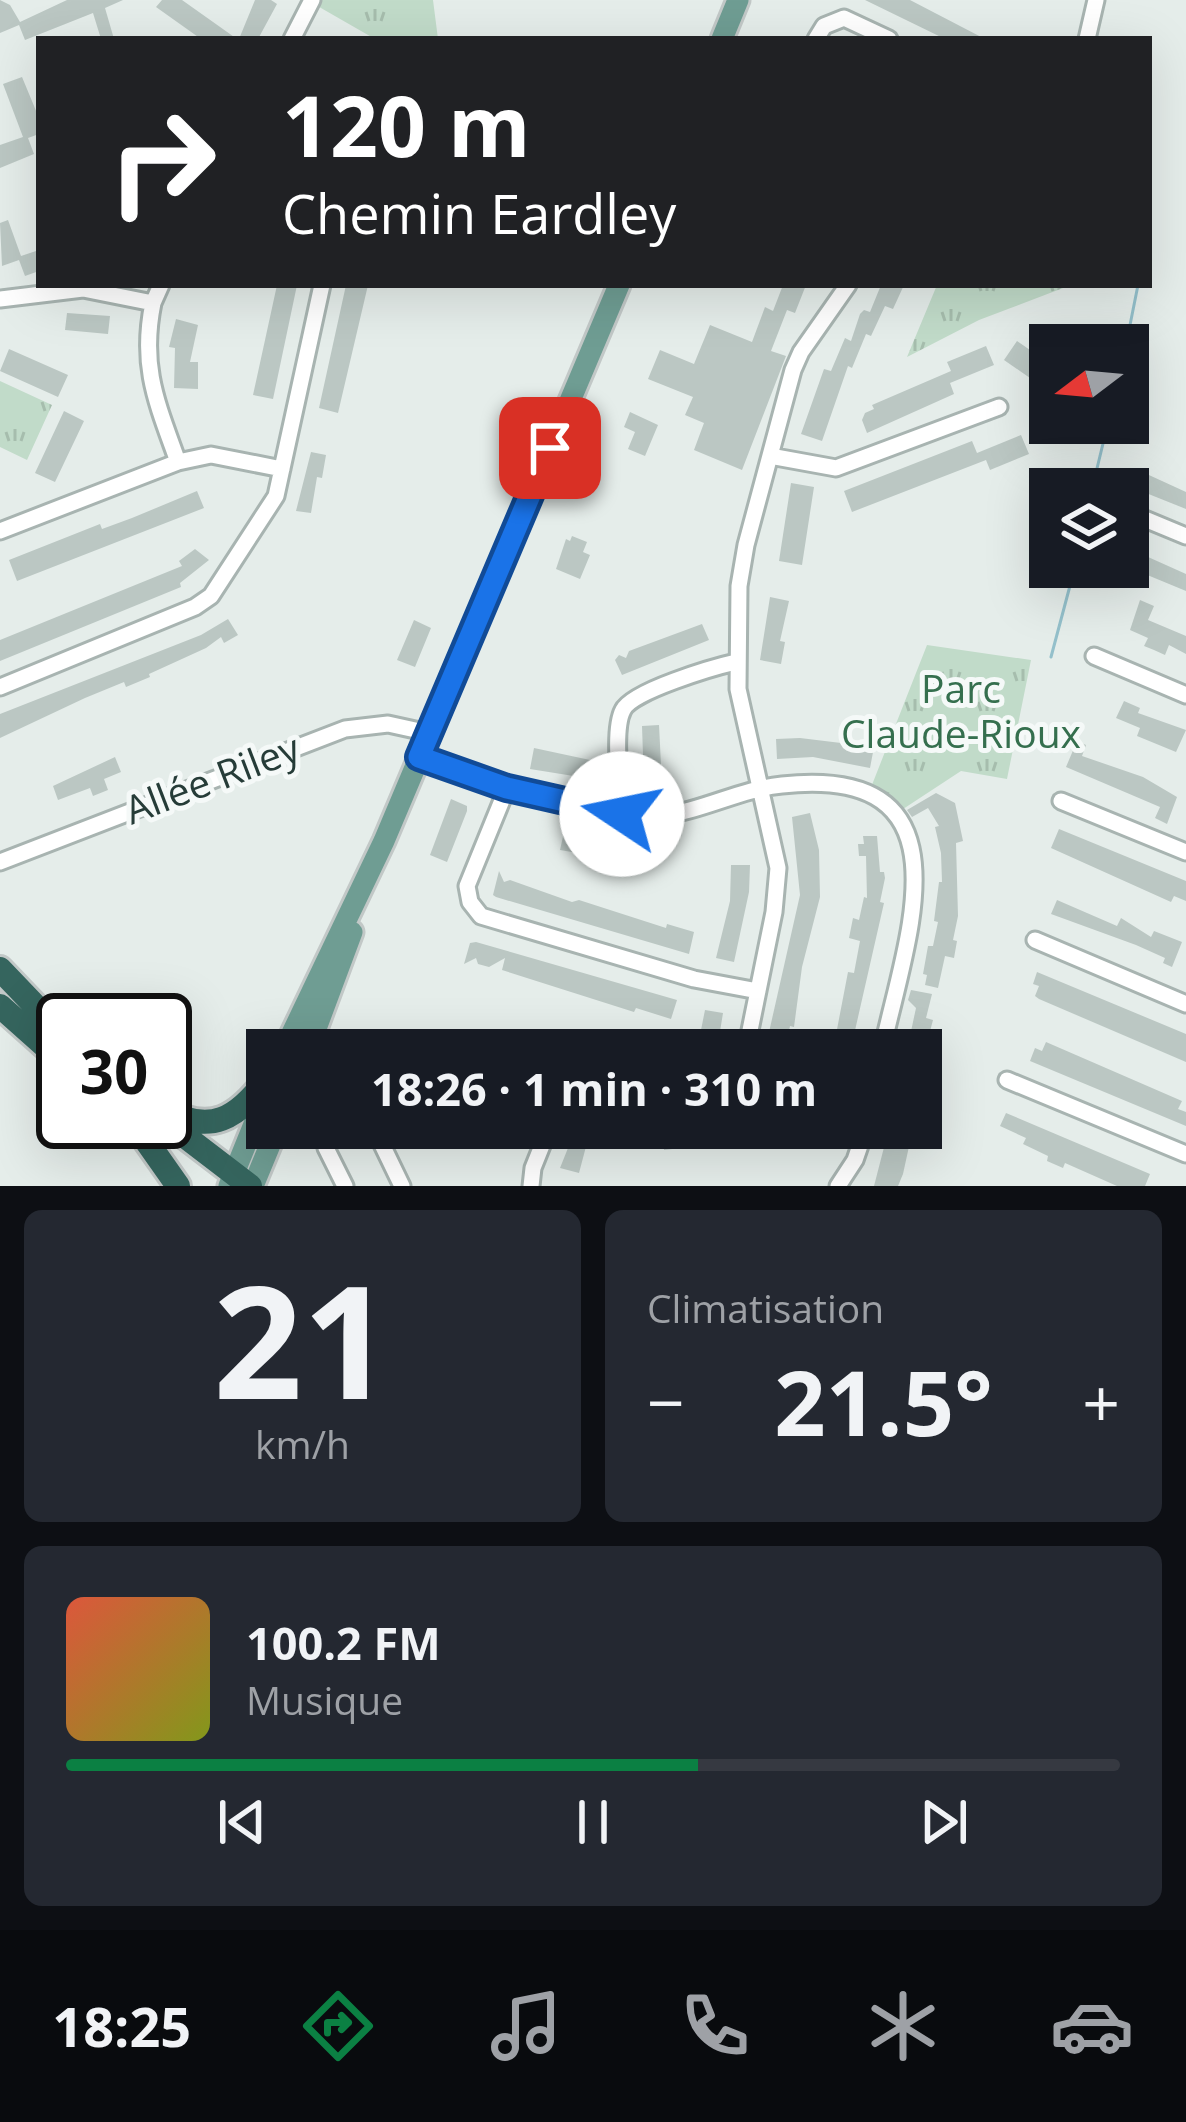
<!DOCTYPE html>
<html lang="fr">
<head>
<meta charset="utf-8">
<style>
  body { margin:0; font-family:"Open Sans",sans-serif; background:#242831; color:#f1f3f6; height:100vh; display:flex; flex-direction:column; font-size:45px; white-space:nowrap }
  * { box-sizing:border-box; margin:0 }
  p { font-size:39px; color:#9ea1a6 }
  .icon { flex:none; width:66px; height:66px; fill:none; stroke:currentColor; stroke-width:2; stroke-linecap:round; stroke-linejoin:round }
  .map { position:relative; height:1186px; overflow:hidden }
  .sheet { display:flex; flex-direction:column; gap:24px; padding:24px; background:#0d0f14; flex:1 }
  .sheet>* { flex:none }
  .hud { position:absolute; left:36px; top:36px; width:1116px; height:252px; border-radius:0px; box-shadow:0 12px 48px #0002; background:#202124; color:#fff; overflow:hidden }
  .needle { width:78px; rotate:254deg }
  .tools { position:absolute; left:1029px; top:324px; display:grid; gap:24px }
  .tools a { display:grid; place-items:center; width:120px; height:120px; border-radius:0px; background:#171b24; box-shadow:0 12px 48px #0002; font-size:60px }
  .speed { position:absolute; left:36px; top:993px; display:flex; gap:24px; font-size:60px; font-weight:700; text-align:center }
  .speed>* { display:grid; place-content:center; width:156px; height:156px; border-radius:50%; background:#171b24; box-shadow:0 12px 48px #0002; line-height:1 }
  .speed .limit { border:6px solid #111; border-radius:18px; background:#fff; color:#111 }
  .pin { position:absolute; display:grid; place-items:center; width:102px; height:102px; color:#fff; margin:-51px; border-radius:24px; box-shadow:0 6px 18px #0006 }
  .me { position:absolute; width:132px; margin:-66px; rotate:281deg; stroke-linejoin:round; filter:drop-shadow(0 0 9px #0008) }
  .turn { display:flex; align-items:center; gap:42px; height:252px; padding:0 48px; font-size:54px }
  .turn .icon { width:156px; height:156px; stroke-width:2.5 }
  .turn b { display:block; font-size:84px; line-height:102px }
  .big { font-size:90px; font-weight:700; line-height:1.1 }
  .sheet .card { flex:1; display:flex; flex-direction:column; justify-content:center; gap:18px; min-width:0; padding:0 42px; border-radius:18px; background:#242831 }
  .sheet .dial { align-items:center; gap:0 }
  .dial b { font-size:156px; line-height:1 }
  .song { display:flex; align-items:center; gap:36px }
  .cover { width:144px; height:144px; border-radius:18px; background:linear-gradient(135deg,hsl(10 70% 55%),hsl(70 70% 35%)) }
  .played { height:12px; border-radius:6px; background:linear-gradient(90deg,#0b8043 60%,#363941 60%) }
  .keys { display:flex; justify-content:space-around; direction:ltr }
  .heat { display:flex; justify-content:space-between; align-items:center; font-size:66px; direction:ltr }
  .sheet .tiles { flex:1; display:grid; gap:24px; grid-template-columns:1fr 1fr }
  .card:last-child { grid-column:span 2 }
  .trip { position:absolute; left:246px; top:1029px; width:696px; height:120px; border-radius:0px; background:#171b24; box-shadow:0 12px 48px #0002; font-weight:700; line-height:120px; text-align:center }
  .tabs { display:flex; height:192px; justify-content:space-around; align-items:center; background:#090b0e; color:#9ea1a6 }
  .tabs .icon { width:84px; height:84px }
  .tabs .selected { color:#0b8043 }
  .tabs b { font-size:54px; color:#f1f3f6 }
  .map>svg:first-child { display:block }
  .park { fill:url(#park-tufts) }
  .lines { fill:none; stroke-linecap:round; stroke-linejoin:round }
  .stream { stroke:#94c0cb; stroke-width:3 }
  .building { fill:#bbc7c3 }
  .minor-casing { stroke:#a8b4b1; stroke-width:21 }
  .major-casing { stroke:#c2c8c7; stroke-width:27 }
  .highway-casing { stroke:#c2c8c7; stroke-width:30 }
  .minor { stroke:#fff; stroke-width:15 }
  .major { stroke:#6f9d93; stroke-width:21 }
  .highway { stroke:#35655e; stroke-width:24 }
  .route-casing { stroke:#114b97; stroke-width:30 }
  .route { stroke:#1a73e8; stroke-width:21 }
  .labels { text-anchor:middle; stroke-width:10; stroke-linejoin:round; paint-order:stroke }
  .park-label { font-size:39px; fill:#356f4e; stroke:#f5f9f8 }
  .street-label { font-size:39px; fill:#263c38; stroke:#f5f9f8 }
</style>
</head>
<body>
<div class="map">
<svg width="1186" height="1186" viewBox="0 0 1186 1186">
  <defs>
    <pattern id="park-tufts" width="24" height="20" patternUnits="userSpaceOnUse" patternTransform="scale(3)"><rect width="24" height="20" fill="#c1dbc9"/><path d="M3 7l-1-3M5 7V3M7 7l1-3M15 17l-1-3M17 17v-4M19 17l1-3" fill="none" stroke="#a6bdad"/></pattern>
  </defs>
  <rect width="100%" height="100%" fill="#e5edea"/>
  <path class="park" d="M316,0H433L438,39H375L314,4Z
    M937,285H1071L979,320L907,357Z
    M0,381L52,405L27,460L0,447Z
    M927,645L1031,660L1007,779L961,771L897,813L868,795Z"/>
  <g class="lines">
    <path class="stream" d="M1126,345L1138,285
      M1092,489L1108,423
      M1051,657L1075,567"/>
  </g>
  <path class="building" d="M0,0L10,5L20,22L67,0H123L105,8L114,39H101L93,13L25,40L19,25L0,33Z
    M162,0H182L237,39H201L156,7Z
    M255,0H271L277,4L258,39H239Z
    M865,0H910L985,39H945Z
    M22,77L39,118V134L28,138L34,154L0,168V145L23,137L3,84Z
    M8,220L21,256L39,250V271L25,276L19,260L2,266L0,223Z
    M277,285H297L273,399L253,395Z
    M346,285H368L338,413L319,408Z
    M783,285H806L795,313L787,310L771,351L786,356L742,470L694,450L704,423L685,415L693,397L648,379L660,350L694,364L710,325L752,342L765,307L773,311Z
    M881,285H904L893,309L885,306L871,336L866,334L852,368L848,366L822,441L801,434L824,369L831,371L845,338L851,341L860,314L864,310L870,312Z
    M67,313L110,316L108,334L65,330Z
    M176,319L198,325L190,362H198V389L174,388L175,348L169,347Z
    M1017,341L1043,359L1030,378L1004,360Z
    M986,346L994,365L950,383L954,394L867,433L862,420L865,413L874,409L872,405L951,371L947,362Z
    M9,349L68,375L58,397L0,371Z
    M64,411L84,421L55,482L35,473Z
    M630,412L658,425L645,456L628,449L635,432L624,427Z
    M1021,435L1029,454L990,470L986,460L852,512L844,491L972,441L977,453Z
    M311,452L326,455L322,478L317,477L311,513L296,511Z
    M1138,470L1186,492V509L1131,487Z
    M791,483L814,487L802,565L779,561Z
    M197,491L204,508L17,581L9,560L100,524L102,529L132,518Z
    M572,536L587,542L583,552L590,555L580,579L556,569L566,539L570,541Z
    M1128,548L1186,574V591L1128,567Z
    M195,549L209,560L180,583L181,587L0,661V640L182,566L179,561Z
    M770,597L789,601L780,641L785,642L781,664L760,660Z
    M1140,600L1154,606L1148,620L1186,636V654L1169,645L1165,655L1154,650L1144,646L1148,638L1130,630Z
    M228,619L238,635L224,643L221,637L206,648L149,674L150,677L126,687L124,682L85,698L0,738V714L201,635Z
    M414,620L431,628L415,667L397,660Z
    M702,624L709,640L622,675L615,660L619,655L626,658L629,651Z
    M1124,701L1140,708L1138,713L1186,730L1176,752L1137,736L1140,728L1116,718Z
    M659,725L662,784H644L642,726Z
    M800,738L874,747L870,768L813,757L777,759L776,739Z
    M1077,741L1086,745L1082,756L1143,777L1177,797L1167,824L1155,818L1160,807L1066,767Z
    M534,748L590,760L586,778L530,769Z
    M115,757L121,772L104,779L108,790L93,796L90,788L58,800L53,786Z
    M936,793L955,803L963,841L956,843L958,916L953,940L957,941L954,958L945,956L938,988L925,985L927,975L923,974L928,946H933L938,922L934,921L939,882H942L941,853L935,827L939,826L928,808L912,817L907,810Z
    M451,799L467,806V811L447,862L430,855Z
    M810,813L819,850L820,897L802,967L794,1027L790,1026L785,1050H765L800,895L792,817Z
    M1059,829L1186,881V901L1174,896L1171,902L1051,848Z
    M564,832L600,840L601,836L623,839L619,860L560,850Z
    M863,836H877L880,872H884L885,878L880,902L884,903L851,1048L834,1045L848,972L854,973L860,941L849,938L853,918L859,920L864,897L867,898L866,856H859L858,844H864Z
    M731,865H750L749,892L734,962L716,958L730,901Z
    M499,871L504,882L510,880L572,902L579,900L666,928L667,924L694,932L689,954L496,897L493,895Z
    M1057,900L1117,926L1121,918L1151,937L1154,931L1182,942L1172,967L1163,963L1165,958L1136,945L1051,914Z
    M476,942L677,1000L671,1019L636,1008L634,1012L502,970L505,958L489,967L478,964L476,958L464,964L470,943Z
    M1037,972L1186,1034V1062L1039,999L1035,996L1039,986L1033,984Z
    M911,990L932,994L926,1018L933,1020L925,1050H907L916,1008L908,1000Z
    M705,1010L723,1013L717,1050H697Z
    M1046,1042L1182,1101L1178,1109L1186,1112V1126L1030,1061L1035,1048L1042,1051Z
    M1006,1113L1150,1174L1145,1186H1117L1065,1163L1063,1168L1047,1161L1048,1156L1023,1144L1026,1138L1000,1126Z
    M576,1128H596L592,1140L588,1139L579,1173L560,1168Z
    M683,1128H721L723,1143L664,1150L662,1130Z
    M889,1128H913L903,1174L898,1186H874Z"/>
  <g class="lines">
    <g class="minor-casing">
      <path id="minor" d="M292,39L312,0
        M816,39L824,26L844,18L889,39
        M1087,39L1096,0
        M0,299L83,289L153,303L161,285
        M153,303C140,367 157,403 178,462
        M770,456L836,468L999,407
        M1128,512L1186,536
        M0,531L178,462L211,455L282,469
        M1094,656L1186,695
        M0,687L195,607L211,596L276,496L322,285
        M420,757C482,783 592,821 658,816C701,812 740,789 782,785C976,764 906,938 882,1050
        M507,788L467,886L470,902L481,916L694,979L758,991
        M1061,801L1186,852
        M623,814C621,789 612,731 623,710C632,691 714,667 736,662
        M0,862L345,729L388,724L429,733
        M1035,940L1186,1004
        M746,1050L774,912L778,868L738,689L739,586L746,545L793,370L801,352L848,285
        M1007,1080L1186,1154
        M322,1128L326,1148L345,1186
        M374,1128L402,1186
        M531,1186L533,1168L549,1128
        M838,1186L855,1160L866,1128"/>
    </g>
    <g class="major-casing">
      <path id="major" d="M722,39L738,0
        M284,1050L384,841L619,285
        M308,1050L352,932
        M229,1186L267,1092
        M253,1186L277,1128"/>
    </g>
    <g class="highway-casing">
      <path id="highway" d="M0,969L63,1035
        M0,1006L63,1062
        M165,1109C210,1136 238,1118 267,1079
        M165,1121L250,1186
        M133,1122L178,1186"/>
    </g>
    <use href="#minor" class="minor"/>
    <use href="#major" class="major"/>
    <use href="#highway" class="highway"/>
  </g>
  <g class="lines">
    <g class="route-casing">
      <path id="route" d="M550,448L419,757L507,788L622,814"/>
    </g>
    <use href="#route" class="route"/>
  </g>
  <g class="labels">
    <g class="park-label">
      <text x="961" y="703">Parc<tspan x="961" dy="45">Claude-Rioux</tspan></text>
    </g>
    <g class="street-label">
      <text transform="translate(212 779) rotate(-21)" y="14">Allée Riley</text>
    </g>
  </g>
</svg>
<div class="tools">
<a><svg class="needle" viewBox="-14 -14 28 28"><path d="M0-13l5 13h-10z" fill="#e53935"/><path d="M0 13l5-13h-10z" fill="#9ea1a6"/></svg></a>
<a><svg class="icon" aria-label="layers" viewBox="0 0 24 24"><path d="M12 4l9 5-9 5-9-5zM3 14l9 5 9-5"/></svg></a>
</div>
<div class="speed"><div class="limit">30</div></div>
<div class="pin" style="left:550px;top:448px;background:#d93025"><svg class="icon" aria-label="arrive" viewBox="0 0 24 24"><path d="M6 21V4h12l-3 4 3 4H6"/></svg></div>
<svg class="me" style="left:622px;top:814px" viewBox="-20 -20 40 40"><circle r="19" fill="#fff"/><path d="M0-13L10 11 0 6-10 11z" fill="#1a73e8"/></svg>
<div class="trip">18:26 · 1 min · 310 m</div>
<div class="hud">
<div class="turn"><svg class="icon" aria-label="right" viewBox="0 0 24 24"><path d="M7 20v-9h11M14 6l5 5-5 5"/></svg><div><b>120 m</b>Chemin Eardley</div></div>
</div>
</div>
<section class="sheet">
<div class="tiles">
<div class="card dial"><b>21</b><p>km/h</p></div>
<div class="card"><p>Climatisation</p>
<div class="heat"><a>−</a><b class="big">21.5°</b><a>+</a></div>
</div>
<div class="card">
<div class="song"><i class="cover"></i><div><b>100.2 FM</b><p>Musique</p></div></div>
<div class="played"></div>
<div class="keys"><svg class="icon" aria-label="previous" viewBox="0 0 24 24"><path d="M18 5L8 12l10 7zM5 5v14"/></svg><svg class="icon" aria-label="pause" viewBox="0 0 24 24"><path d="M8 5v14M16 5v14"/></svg><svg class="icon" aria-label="next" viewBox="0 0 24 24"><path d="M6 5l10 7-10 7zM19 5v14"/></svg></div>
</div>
</div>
</section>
<nav class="tabs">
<b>18:25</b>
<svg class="icon selected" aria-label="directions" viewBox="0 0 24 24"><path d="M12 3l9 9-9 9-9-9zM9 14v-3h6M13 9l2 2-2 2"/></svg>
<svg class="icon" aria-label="music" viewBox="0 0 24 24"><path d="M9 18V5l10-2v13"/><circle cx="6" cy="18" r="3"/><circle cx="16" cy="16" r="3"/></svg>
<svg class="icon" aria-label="phone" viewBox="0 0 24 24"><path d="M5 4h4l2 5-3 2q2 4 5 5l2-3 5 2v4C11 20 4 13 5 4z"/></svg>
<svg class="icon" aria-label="climate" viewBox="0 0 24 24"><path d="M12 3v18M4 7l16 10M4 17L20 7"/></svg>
<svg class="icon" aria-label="car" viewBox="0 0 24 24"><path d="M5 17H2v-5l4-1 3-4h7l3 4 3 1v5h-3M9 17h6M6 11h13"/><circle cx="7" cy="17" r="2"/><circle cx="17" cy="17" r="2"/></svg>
</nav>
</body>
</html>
